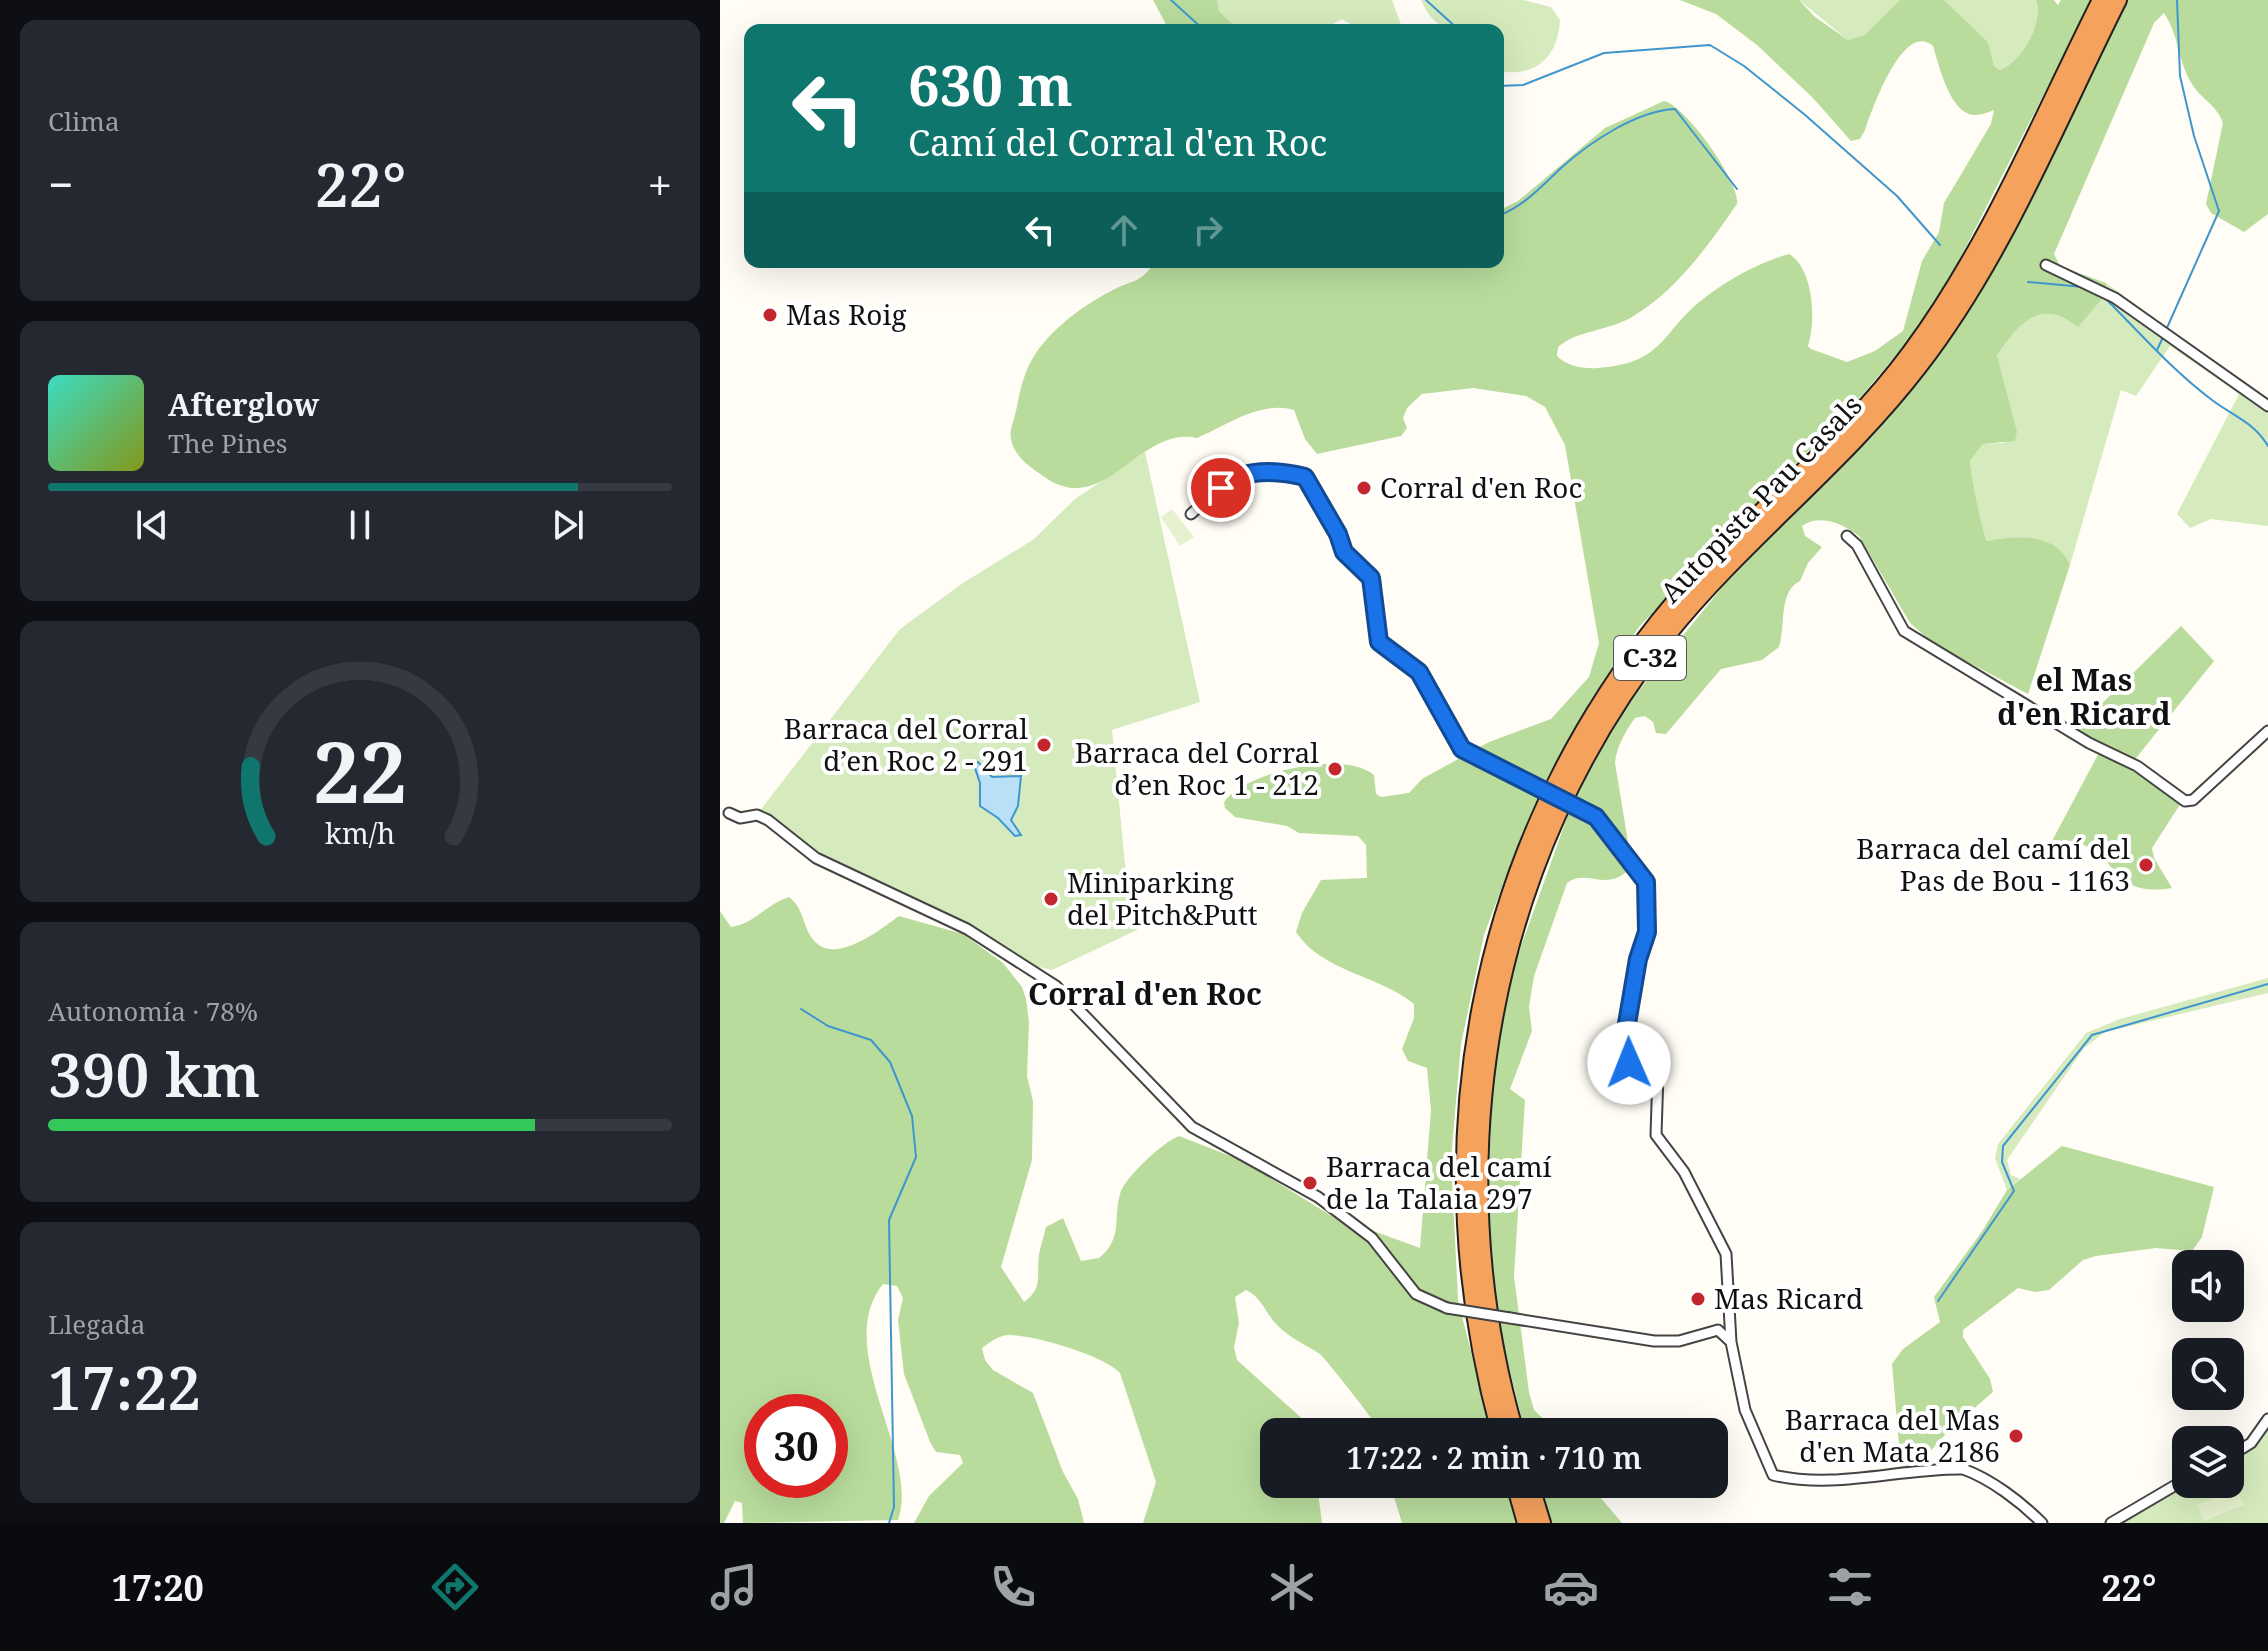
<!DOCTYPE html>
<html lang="es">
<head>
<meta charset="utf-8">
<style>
  body { margin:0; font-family:"Noto Serif",serif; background:#242831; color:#f1f3f6; height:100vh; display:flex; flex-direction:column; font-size:30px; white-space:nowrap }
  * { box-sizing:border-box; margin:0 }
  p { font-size:26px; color:#9ea1a6 }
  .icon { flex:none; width:44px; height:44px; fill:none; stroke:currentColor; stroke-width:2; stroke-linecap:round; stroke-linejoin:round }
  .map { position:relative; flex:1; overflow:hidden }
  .sheet { display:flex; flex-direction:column; gap:20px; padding:20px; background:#0d0f14; width:720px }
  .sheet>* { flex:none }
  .top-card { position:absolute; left:24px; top:24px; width:760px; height:244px; border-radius:16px; box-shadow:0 8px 32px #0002; background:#0f766e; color:#fff; overflow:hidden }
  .tools { position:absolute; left:1452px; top:1250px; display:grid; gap:16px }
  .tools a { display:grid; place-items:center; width:72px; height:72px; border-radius:16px; background:#171b24; box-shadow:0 8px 32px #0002; font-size:40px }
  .speed { position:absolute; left:24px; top:1394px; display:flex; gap:16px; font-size:40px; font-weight:700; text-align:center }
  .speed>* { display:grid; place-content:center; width:104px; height:104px; border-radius:50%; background:#171b24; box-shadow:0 8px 32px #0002; line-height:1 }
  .speed .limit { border:12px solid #d22; background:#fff; color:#111 }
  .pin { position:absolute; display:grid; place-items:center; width:68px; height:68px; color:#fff; margin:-34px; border:4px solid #fff; border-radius:50%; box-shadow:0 2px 8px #0007 }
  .me { position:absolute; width:88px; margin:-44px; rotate:359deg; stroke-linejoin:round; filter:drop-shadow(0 0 6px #0008) }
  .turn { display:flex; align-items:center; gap:28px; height:168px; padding:0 32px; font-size:36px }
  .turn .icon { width:104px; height:104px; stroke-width:2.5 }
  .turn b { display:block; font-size:56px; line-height:68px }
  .lanes { display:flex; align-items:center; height:76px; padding:0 32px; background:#0003; justify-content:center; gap:40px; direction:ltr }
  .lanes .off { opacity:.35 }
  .big { font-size:60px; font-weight:600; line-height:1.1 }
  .sheet .tile { flex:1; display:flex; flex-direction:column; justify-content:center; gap:12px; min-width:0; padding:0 28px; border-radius:16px; background:#242831 }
  .sheet .dial { align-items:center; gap:0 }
  .dial svg { height:208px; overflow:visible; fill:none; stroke:#363941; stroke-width:7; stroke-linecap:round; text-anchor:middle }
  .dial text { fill:#f1f3f6; stroke:none }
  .song { display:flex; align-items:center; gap:24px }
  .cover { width:96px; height:96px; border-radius:12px; background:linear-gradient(135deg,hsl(170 70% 55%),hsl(70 70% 35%)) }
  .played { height:8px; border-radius:4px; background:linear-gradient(90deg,#0f766e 85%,#363941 85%) }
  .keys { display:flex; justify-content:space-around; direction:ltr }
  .heat { display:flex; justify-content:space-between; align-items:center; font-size:44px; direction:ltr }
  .charge { height:12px; border-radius:6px; background:linear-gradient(90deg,#34c759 78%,#363941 0) }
  .trip { position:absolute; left:540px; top:1418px; width:468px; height:80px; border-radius:16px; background:#171b24; box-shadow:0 8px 32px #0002; font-weight:600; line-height:80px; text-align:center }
  .menu { display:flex; height:128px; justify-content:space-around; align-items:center; background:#090b0e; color:#9ea1a6 }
  .menu .icon { width:56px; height:56px }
  .menu .active { color:#0f766e }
  .menu b { font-size:36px; color:#f1f3f6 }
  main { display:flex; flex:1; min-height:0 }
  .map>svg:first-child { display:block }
  .green { fill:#d5ebbd }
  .forest { fill:#b9dc9c; fill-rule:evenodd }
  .pitch { fill:#e6f2cf }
  .water { fill:#b9e0f7; stroke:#3f96cf; stroke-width:2 }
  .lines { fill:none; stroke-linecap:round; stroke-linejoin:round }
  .stream { stroke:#3f96cf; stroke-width:2 }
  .minor-casing { stroke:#444; stroke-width:13 }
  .motorway-casing { stroke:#222; stroke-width:20 }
  .minor { stroke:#fff; stroke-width:9 }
  .motorway { stroke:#f5a25d; stroke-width:16 }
  .minor-bridge-casing { stroke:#444; stroke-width:13; stroke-linecap:butt }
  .minor-bridge { stroke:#fff; stroke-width:9 }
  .route-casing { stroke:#114b97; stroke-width:20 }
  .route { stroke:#1a73e8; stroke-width:14 }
  .poi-dot { fill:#c4262e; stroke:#fff; stroke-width:3 }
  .labels { text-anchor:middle; stroke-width:8; stroke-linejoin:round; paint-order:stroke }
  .shield { fill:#fff; stroke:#585858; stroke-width:2 }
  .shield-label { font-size:26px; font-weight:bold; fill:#111 }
  .poi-label { font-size:28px; fill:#111; stroke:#fff; text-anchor:start }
  .street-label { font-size:28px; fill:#111; stroke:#fff }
  .neighbourhood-label { font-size:30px; font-weight:bold; fill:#111; stroke:#fff }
</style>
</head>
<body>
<main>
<section class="sheet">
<div class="tile"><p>Clima</p>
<div class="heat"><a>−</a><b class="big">22°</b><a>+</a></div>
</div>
<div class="tile">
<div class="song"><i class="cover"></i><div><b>Afterglow</b><p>The Pines</p></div></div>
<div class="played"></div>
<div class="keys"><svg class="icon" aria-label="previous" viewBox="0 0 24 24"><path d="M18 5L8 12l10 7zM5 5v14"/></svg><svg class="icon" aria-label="pause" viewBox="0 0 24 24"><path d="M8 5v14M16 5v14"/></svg><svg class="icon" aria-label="next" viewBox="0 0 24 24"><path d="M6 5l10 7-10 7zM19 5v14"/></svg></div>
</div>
<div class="tile dial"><svg viewBox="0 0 100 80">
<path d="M14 69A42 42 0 1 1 86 69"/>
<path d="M14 69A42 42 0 0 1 8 42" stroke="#0f766e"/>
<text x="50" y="56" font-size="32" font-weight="700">22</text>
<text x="50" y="72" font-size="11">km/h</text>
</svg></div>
<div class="tile"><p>Autonomía · 78%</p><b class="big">390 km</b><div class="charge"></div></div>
<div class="tile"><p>Llegada</p><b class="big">17:22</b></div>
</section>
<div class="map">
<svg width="1548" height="1523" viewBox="0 0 1548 1523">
  <rect width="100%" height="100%" fill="#fffdf5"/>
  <path class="green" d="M497,0H672L683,30H640L622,19L602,30H519L499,11Z
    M701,0H803L831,7L840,20C838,57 816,78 778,71V30C742,30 718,39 701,0Z
    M1079,0H1180L1144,35L1128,40Z
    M1224,0H1316C1324,22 1302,62 1280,70L1274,66L1268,42Z
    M1386,283L1548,401V526L1491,519L1470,528L1457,514L1519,394L1450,346L1416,396L1401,390L1350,565C1337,532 1297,535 1267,541C1263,534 1250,472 1250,461L1263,444L1284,443L1297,431L1277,355C1301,322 1317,298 1358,326L1386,293Z
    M425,452L480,702L392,730L405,864L417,930L332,970L319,967L313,973L244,922L87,851L39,812L180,629L243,583L314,539L355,499Z
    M1548,978V993L1385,1032L1364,1048L1287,1160L1291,1175L1300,1179L1287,1190L1275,1158L1278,1144L1366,1033L1400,1019Z
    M1548,1425V1523H1397L1466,1484H1510V1458Z"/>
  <path class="forest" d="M433,0H497L499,11L519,30H449Z
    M960,0H1079L1095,17L1128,40L1144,35L1180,0H1224L1268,42L1274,66L1280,70C1302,62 1324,22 1316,0H1334L1338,5L1341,0H1372L1227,284L1196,332L1144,393L919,627L870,701L803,831L764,935L741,1044L731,1159L738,1300L771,1432H661C657,1424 605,1358 600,1354C586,1345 572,1339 559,1327C546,1315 542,1297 526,1290L515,1297L519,1323L514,1347L517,1360L597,1432H554V1484H597L602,1523H423L436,1482L400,1373C384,1355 314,1335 289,1335C279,1335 270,1342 262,1348L265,1360L273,1370L313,1393L343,1472L358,1499L364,1523H194L209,1496L243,1463L240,1455L216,1452L210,1442L184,1374L178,1320L183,1298L177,1286L163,1284C111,1349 201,1456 178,1520L23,1523L22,1503L15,1501L4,1523H0V911L11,927C34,924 45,905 69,897C83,908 82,921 90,935C110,970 158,931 179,916L243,934L283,963L302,987L306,999L309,1022L307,1076L313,1101L312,1160L281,1267L304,1302C324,1287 316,1276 319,1254C321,1245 324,1236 326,1227L343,1218L361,1261L379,1258C403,1239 393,1219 400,1194C405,1177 443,1142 459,1136L523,1161L610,1215L700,1248L711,1110L707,1068L688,1061L682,1049L694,1018V1004C659,975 602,972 576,932L582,913L601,880L647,878L646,845L638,836L579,833L567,826L515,817L505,808L504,802C526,772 624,749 654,775L656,794L661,797L689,793L702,779L769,742L831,719L869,677L879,643L845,445L825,407L806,396L753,388L702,394L687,408L683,418L687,428L681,436L597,454L585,439L574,410C540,400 506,426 477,438C418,425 385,521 323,476C315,470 305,464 299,456C291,445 288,435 293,422C298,406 299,390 305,375C317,339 358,308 391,291C413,279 419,285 435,262H778V211L798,201L885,128L944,101C965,105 1021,183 1017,204C988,246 956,291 912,317C888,331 858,330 838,347L837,356C846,366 864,369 877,368C948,363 940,330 987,296C1011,278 1040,262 1069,254C1094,269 1096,321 1088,346L1091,349L1127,362L1155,351L1183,331L1202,261L1219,232L1224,203L1271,124L1274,110C1269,112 1261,115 1255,115C1230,115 1219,65 1213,46C1183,20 1152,110 1145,130L1140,139L1131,141L1093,98L1037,45L996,14ZM42,1412H110V1480H42Z
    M1407,0H1548V214L1524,232L1491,213L1486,204L1503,123C1497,105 1481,99 1472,84C1458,62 1459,35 1444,13L1434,23L1334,254L1340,266L1386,283L1387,293L1358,327C1319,297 1300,323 1277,355L1297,431L1295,441L1263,444L1250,461C1250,472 1263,534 1267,541C1297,535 1337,532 1350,565L1308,694L1214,644L1190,623L1139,536C1124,524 1099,513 1082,526L1085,536L1102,547L1088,563L1080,581C1058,592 1066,625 1059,647L1042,660L1001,669L946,734L936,733L933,722L925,716L915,718C906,730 896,748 895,763L912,866C888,895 867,867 847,883L814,976L809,1007L812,1031L790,1089L805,1100L794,1276L809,1392L814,1410L837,1432H805L778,1323L771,1279L769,1180L772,1080L790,977L848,815L891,727L927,680L1004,585L1171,414L1249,310L1311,198Z
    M1461,626L1494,661L1408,768L1461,803L1432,848L1434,858L1452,888C1395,897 1400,863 1364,845C1356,841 1341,842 1332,841L1382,747L1357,728Z
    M1342,1146L1494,1187L1482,1237L1472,1251L1436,1248L1376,1256L1363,1260L1329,1290L1315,1292L1298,1288L1243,1330V1337L1270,1379L1273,1392L1231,1428L1197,1466L1181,1468L1172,1364L1183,1349L1220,1322L1214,1297L1261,1233L1287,1190Z
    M670,1484H786L798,1523H682Z
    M820,1484H869L902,1523H831Z"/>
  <path class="pitch" d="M452,509L474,537L460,546L441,517Z
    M1516,1488L1524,1505L1484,1521L1477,1505Z"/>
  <path class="water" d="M258,762L272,777L301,776L298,806L291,820L301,835L295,836L278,818L260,806V783L254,765Z"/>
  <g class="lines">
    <path class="stream" d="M451,0L484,30
      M706,0L739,30
      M778,86L803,85L884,53L990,45L1024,66L1084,114L1177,196L1220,245
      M778,216C804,206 821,187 841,168C870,142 916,111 955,109L1017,189
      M440,266L458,262
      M1308,282L1363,287
      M1385,298C1420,333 1452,370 1492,400C1513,416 1534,422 1548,446
      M1446,330L1499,211L1474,136L1460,76L1457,0
      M1437,350L1444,335
      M81,1009L108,1026L151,1040L170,1062L192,1116L196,1157L169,1220L174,1507L169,1523
      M1218,1301L1294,1191L1282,1162L1283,1146L1372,1035L1548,984"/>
    <g class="minor-casing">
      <path id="minor" d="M1326,265L1395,298L1548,406
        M471,514L515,475L565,472L585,477L618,534L624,552L651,578L659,642L699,672L742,749L806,783
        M1127,536L1137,545L1184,631L1369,743L1417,766L1465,801L1473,800L1548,731
        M864,811L887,828L926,882L927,932L918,959L902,1057L909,1063L935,1068L938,1073L936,1135L964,1172L1006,1254L1011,1342
        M9,813L20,818L37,815L48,820L96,858L247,929L336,986L472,1127L598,1197L652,1238L696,1294L727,1308
        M790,1318L934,1341H959L998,1330L1011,1342L1025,1410L1053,1475C1116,1490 1179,1468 1243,1469C1271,1479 1301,1502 1322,1523
        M1510,1456L1531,1443L1548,1419
        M1391,1523L1466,1479"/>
    </g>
    <g class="motorway-casing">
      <path id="motorway" d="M780,1432C702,1146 754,855 939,621C1016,525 1118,451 1191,352C1270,245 1321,119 1381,0
        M795,1432C716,1160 769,858 947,635C1024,539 1124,464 1199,366C1284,256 1336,123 1398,0
        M795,1484L806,1523
        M810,1484L822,1523"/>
    </g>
    <use href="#minor" class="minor"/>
    <use href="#motorway" class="motorway"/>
    <g class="minor-bridge-casing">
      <path id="minor-bridge" d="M806,783L864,811
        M727,1308L790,1318"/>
    </g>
    <use href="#minor-bridge" class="minor-bridge"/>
  </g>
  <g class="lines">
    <g class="route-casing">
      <path id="route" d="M501,488C523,468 556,470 585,477L618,534L624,552L651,578L659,642L699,672L742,749L876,817L926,882L927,932L918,959L903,1047L902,1057L909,1063"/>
    </g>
    <use href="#route" class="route"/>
  </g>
  <g class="poi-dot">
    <circle cx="50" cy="315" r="8"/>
    <circle cx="644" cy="488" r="8"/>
    <circle cx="324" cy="745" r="8"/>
    <circle cx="615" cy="769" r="8"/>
    <circle cx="1426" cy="865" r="8"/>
    <circle cx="331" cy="899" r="8"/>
    <circle cx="590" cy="1183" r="8"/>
    <circle cx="978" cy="1299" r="8"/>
    <circle cx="1296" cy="1436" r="8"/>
  </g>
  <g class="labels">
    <rect class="shield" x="894" y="636" width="72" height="44" rx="6"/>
    <g class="shield-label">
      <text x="930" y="667">C-32</text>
    </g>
    <g class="poi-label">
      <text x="66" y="325">Mas Roig</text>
      <text x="660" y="498">Corral d'en Roc</text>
      <text x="308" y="739" text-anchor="end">Barraca del Corral<tspan x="308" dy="32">d’en Roc 2 - 291</tspan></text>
      <text x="599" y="763" text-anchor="end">Barraca del Corral<tspan x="599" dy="32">d’en Roc 1 - 212</tspan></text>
      <text x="1410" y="859" text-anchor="end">Barraca del camí del<tspan x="1410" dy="32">Pas de Bou - 1163</tspan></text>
      <text x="347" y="893">Miniparking<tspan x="347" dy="32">del Pitch&amp;Putt</tspan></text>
      <text x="606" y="1177">Barraca del camí<tspan x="606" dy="32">de la Talaia 297</tspan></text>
      <text x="994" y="1309">Mas Ricard</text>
      <text x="1280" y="1430" text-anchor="end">Barraca del Mas<tspan x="1280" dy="32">d'en Mata 2186</tspan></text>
    </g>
    <g class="street-label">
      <text transform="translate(1041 499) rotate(-46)" y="10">Autopista Pau Casals</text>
    </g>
    <g class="neighbourhood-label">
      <text x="1364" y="691">el Mas<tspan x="1364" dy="34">d'en Ricard</tspan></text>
      <text x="425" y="1005">Corral d'en Roc</text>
    </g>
  </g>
</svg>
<div class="tools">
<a><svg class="icon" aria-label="sound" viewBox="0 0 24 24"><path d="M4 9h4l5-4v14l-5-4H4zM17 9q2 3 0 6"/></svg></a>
<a><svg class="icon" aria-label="search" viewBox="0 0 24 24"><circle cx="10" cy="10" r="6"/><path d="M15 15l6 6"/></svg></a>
<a><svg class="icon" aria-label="layers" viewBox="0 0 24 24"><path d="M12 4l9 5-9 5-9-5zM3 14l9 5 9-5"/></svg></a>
</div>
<div class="speed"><div class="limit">30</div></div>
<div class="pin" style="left:501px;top:488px;background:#d93025"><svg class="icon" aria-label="arrive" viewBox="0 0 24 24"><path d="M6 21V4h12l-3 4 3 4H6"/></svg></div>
<svg class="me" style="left:909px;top:1063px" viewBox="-20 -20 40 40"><circle r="19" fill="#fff"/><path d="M0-13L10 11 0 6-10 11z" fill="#1a73e8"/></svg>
<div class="trip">17:22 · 2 min · 710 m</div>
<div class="top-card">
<div class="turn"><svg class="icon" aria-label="left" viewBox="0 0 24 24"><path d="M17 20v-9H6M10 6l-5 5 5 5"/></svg><div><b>630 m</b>Camí del Corral d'en Roc</div></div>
<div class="lanes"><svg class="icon" aria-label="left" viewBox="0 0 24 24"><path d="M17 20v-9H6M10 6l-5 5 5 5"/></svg><svg class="icon off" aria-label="ahead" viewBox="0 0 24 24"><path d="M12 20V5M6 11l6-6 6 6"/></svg><svg class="icon off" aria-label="right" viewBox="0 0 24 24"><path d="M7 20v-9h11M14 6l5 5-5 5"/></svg></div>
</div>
</div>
</main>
<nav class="menu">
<b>17:20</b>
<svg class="icon active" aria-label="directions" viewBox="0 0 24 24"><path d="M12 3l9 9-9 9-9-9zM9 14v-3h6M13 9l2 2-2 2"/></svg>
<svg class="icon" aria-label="music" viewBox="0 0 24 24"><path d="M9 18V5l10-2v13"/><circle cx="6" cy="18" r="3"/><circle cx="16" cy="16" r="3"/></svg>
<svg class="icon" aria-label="phone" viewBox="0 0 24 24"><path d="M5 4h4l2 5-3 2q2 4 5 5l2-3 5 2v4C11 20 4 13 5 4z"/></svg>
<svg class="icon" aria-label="climate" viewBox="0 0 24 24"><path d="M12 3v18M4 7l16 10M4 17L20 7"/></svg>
<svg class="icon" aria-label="car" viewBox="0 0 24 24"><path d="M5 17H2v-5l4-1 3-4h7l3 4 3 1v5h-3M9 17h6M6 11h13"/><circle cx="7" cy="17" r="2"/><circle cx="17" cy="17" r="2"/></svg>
<svg class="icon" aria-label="filters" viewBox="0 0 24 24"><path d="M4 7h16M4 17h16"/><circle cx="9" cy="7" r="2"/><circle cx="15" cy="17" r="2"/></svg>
<b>22°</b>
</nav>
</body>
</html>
